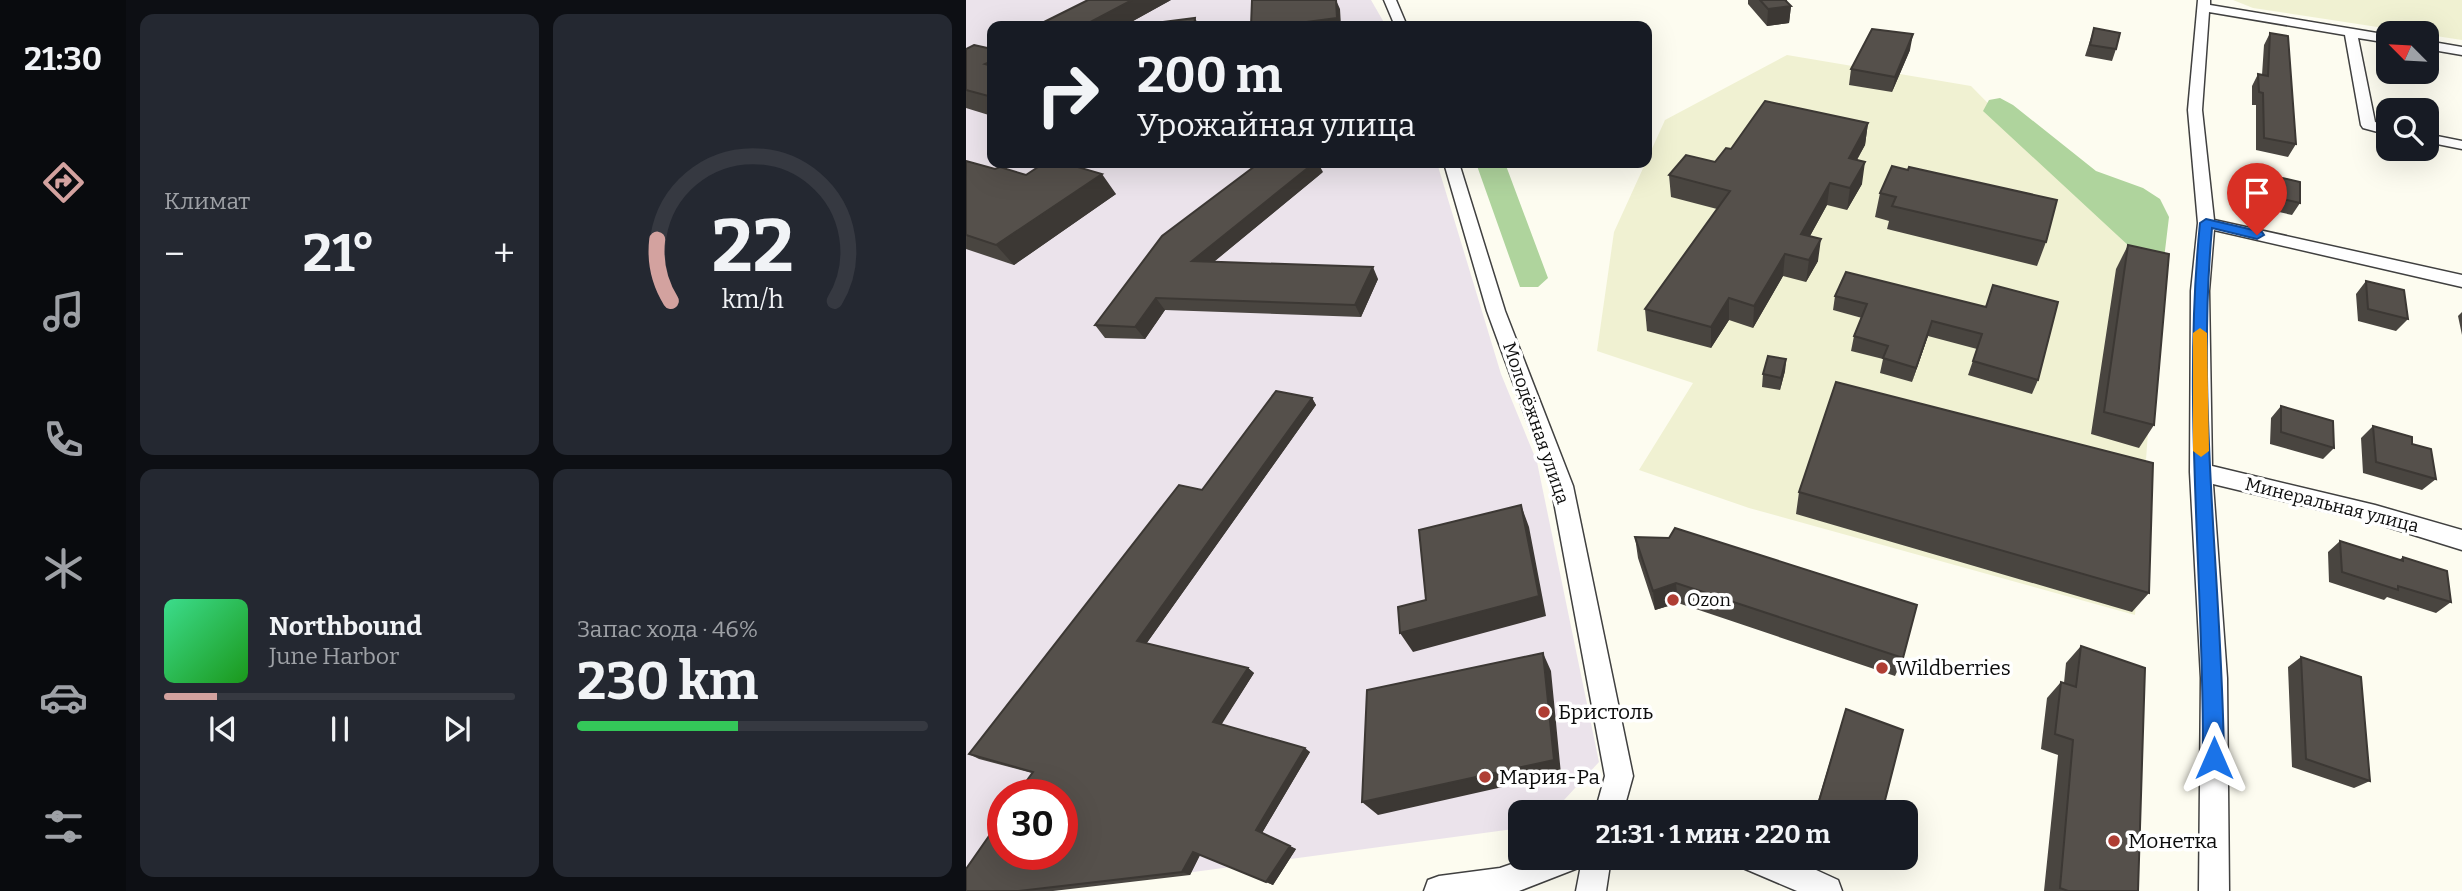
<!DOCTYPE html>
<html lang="ru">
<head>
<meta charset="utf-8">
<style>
  body { margin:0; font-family:Bitter,serif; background:#242831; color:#f1f3f6; height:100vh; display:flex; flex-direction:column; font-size:26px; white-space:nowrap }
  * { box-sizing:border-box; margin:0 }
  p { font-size:23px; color:#9ea1a6 }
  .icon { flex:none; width:38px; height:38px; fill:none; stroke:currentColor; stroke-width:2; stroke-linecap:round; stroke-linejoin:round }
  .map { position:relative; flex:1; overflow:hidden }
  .drawer { display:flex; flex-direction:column; gap:14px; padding:14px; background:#0d0f14; width:840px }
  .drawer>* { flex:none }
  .guide { position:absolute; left:21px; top:21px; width:665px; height:147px; border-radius:14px; box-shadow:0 7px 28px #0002; background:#171b24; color:#f1f3f6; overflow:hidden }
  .needle { width:46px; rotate:294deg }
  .tools { position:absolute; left:1410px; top:21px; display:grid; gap:14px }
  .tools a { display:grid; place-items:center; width:63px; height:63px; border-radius:14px; background:#171b24; box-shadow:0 7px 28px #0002; font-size:35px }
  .speed { position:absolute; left:21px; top:779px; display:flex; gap:14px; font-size:35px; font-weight:700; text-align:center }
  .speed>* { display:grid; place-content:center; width:91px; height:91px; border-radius:50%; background:#171b24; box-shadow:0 7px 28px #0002; line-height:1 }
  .speed .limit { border:10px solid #d22; background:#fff; color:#111 }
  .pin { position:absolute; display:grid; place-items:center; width:60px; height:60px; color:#fff; margin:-72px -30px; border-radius:50% 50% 50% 0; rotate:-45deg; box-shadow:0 0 7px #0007 }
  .pin .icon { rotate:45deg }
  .me { position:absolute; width:77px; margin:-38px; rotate:0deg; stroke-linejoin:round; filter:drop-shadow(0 0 5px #0008) }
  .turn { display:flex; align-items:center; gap:24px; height:147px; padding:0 35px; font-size:32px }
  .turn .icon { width:91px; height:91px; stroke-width:2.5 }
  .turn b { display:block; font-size:49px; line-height:60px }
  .big { font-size:52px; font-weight:700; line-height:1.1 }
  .drawer .card { flex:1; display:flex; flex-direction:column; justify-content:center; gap:10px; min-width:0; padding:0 24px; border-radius:14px; background:#242831 }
  .drawer .dial { align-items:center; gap:0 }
  .dial svg { height:182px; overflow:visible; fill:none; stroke:#363941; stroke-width:7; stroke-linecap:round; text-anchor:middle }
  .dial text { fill:#f1f3f6; stroke:none }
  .song { display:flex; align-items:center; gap:21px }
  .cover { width:84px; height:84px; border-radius:10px; background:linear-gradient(135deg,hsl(150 70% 55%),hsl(120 70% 35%)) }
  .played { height:7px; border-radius:4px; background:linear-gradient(90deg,#d3a29f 15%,#363941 15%) }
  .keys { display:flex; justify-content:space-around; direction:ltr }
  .heat { display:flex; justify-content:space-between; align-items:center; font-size:38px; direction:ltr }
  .charge { height:10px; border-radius:5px; background:linear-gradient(90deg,#34c759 46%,#363941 0) }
  .drawer .tiles { flex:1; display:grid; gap:14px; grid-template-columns:repeat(2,1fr) }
  .trip { position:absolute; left:542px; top:800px; width:410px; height:70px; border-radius:14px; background:#171b24; box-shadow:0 7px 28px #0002; font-weight:700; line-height:70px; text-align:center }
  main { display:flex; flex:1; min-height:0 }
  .dock { display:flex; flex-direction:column; width:126px; justify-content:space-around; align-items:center; background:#090b0e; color:#9ea1a6 }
  .dock .icon { width:49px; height:49px }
  .dock .on { color:#d3a29f }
  .dock b { font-size:32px; color:#f1f3f6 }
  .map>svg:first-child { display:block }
  .industrial { fill:#ebe3eb; fill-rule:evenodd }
  .farmland { fill:#f0f1d2 }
  .forest { fill:#afd49d }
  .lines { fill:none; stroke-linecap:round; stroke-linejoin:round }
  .minor-casing { stroke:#404040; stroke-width:3 }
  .minor { fill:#fff; fill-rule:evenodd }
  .wall { fill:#494540 }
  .shaded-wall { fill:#3c3834 }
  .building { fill:#55504b; stroke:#3c3834; stroke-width:2 }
  .route { fill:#1a73e8; stroke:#114b97; stroke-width:2 }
  .slow { fill:#f59e0b }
  .poi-dot { fill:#af3e34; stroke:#fff; stroke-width:2.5 }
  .labels { text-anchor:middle; stroke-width:7; stroke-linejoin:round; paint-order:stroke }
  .street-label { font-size:18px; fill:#0d0d0d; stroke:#fff }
  .poi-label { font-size:18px; fill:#0d0d0d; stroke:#fff; text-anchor:start }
  .near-poi-label { font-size:21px; fill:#0d0d0d; stroke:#fff; text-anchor:start }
</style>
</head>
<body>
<main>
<nav class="dock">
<b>21:30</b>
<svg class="icon on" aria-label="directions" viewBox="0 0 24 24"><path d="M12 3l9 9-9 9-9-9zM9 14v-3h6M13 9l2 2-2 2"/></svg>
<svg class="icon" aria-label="music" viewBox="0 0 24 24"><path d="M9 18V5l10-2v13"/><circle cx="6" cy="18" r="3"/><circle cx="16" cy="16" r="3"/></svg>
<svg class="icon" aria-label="phone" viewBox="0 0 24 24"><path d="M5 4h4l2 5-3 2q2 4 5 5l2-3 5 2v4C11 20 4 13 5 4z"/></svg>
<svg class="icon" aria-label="climate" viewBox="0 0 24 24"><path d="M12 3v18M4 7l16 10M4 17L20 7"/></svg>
<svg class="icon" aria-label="car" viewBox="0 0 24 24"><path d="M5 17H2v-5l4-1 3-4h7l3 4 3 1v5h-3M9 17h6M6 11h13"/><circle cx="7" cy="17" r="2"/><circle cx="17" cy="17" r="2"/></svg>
<svg class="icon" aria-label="filters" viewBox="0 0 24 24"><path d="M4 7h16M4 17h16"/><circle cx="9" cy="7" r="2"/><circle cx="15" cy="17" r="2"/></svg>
</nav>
<section class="drawer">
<div class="tiles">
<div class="card"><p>Климат</p>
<div class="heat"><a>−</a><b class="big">21°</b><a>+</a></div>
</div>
<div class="card dial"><svg viewBox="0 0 100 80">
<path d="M14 69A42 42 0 1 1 86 69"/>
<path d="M14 69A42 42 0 0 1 8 42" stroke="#d3a29f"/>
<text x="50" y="56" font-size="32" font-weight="700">22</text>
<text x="50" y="72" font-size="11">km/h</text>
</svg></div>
<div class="card">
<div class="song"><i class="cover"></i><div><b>Northbound</b><p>June Harbor</p></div></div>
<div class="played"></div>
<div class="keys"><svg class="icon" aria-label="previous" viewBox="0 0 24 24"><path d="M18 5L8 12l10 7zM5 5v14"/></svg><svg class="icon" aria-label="pause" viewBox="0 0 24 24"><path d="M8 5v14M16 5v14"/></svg><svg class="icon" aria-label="next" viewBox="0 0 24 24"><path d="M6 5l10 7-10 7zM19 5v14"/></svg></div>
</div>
<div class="card"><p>Запас хода · 46%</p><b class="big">230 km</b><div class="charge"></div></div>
</div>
</section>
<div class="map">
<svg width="1496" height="891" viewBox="0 0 1496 891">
  <rect width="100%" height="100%" fill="#fdfcf0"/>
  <path class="industrial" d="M0,0H405L420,26H26V163H471L535,374L571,462L633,762L587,812H555V828L85,891H0ZM37,794H96V854H37Z"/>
  <path class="farmland" d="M1267,0H1496V40L1287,8Z
    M821,55L1005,86L1193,277L1169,615L783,508L673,470L727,383L631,351L648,232L699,120Z"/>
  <path class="forest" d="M1034,98L1047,105L1130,171L1177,188L1194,199L1203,217L1198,259L1178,260L1017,111L1023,100Z
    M510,163H539L582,278L572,287H554Z"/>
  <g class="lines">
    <g class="minor-casing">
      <path id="minor" d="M418,0H430L441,26H429Z
        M1232,0H1244V5L1423,35V43L1392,38L1409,122L1423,126V135L1397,128L1395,125L1379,35L1243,12L1236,110L1248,220L1496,275V287L1248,230L1243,291L1246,466L1409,505L1496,530V550L1409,523L1247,484L1261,678L1263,891H1233L1235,678L1224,472L1225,291L1232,223L1222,110Z
        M1461,41L1496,47V55L1461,49Z
        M1461,134L1496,141V149L1461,142Z
        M478,163H493L539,311L607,486L667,776L657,812H629L639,776L585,486L521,311Z
        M563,858H645L640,891H610L616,860L612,868L553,891H458L462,880L473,876L534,868Z
        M772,858H824L872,880L876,891H831L777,868Z"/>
    </g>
    <use href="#minor" class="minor"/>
  </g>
  <path class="wall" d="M205,0L158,26H83L80,21Z
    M782,0H821V2L825,6L823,23L801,26L782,4Z
    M1128,28L1150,49L1146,61L1119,56Z
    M1304,33L1330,144L1322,157L1290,150V105H1286V86L1292,74L1296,75L1298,45Z
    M0,49H26V116L0,108Z
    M944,50L926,92L883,85L885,69Z
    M902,123L899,145L891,160L896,184L881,210L861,205L844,236L852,261L840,282L817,276L787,328L763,320L745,348L681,331L679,309L751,209L705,197L703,175L749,162L765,149Z
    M0,161L29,169L60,175L150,194L48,265L0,249Z
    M926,166L1080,242L1071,266L921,229L923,221L909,217L914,193Z
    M357,172L249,261L412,279L395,317L199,310L179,339L139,338L129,325Z
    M1303,175L1334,203L1326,215L1295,208V188Z
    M1162,245L1188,425L1173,448L1125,434L1150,269Z
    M1400,281L1442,319L1430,331L1392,321L1390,294Z
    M869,296L1020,307L1072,380L1066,394L1002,375L1011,349L962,336L946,382L914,373L917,359L885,351L888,336L896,318L867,310Z
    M1496,312V335L1492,316Z
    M820,359L819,371L814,390L796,387L797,374Z
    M346,398L350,405L180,644L282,668L288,673L255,724L344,752L296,833L330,849L307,885L234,855L224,875L87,891H0L66,773L13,759L3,754L236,490Z
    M1315,406L1368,448L1357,459L1304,444L1305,418Z
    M1407,426L1446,444L1470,479L1456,490L1397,473L1395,438Z
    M833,492L1183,593L1166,612L830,514Z
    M669,537L937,658L929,676L712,603L689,610L672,558Z
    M1374,541L1433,560L1437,557L1485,602L1470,613L1421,597L1418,600L1363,582L1362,552Z
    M1115,646L1172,891H1078L1092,755L1075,749L1081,698L1095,682L1098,683L1100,663Z
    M1335,657L1404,781L1388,788L1326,767L1322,667Z
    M880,709L916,812L849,811Z"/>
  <path class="shaded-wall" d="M166,0H205L158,26H117Z
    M370,0L374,9L375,26H310Z
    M815,0H821V6H825L823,23L801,26L802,9Z
    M229,18L233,26H228Z
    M947,34L944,50L926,92L929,77Z
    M902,123L899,145L879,180L883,158Z
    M899,162L896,184L881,210L884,188Z
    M348,163H352L357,172L234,273L226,261Z
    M136,174L150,194L48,265L30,245Z
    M864,183L861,205L833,256L835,234Z
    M855,239L852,261L840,282L843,260Z
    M819,254L817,276L787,328L788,306Z
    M407,267L412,279L395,317L389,305Z
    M190,298L199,310L179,339L169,327Z
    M763,298V320L745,348V327Z
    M966,321L962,336L946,382L950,368Z
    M820,359L819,371L814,390L815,378Z
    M346,398L350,405L178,647L171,641Z
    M555,505L563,527L580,616L447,652L434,633Z
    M710,583L712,603L689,610L687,591Z
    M577,653L585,671L595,774L412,815L396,802Z
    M282,668L288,673L254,727L247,722Z
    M339,748L344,752L296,833L290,830Z
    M324,846L330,849L307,885L300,882Z
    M227,852L234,855L224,875L216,872Z"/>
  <path class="building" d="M122,0H166L117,26H101L80,21Z
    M286,0H370L371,18L310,26H285Z
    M794,0H819L825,6L802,9Z
    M229,18L228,26H182V24Z
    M1128,28L1154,33L1150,49L1124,45Z
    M906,29L947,34L929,77L885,69Z
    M1304,33L1322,36L1330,144L1298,138L1297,93L1293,92L1292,74L1302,76Z
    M8,45L26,49V61L19,64L26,66V97L0,90V49Z
    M799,101L902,123L883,158L899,162L884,188L864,183L835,234L855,239L843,260L819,254L788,306L763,298L745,327L679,309L764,191L703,175L720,155L749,162L760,148L765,149Z
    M0,161L29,169L34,167L60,175L78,163H98L136,174L30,245L0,235Z
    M293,163H348L226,261L407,267L389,305L190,298L169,327L129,325L196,236Z
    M926,166L942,170L943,167L1091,200L1080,242L926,206L930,197L914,193Z
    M1303,175L1334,182V203L1303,196Z
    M1162,245L1203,254L1188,425L1138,412Z
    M880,272L1020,307L1027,285L1092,302L1072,380L1007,361L1016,334L966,321L950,368L917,358L922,346L888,336L901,304L869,296Z
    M1400,281L1438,290L1442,319L1402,309Z
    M802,356L820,359L815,378L797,374Z
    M870,382L1187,463L1183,593L833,492Z
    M310,391L346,398L171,641L282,668L247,722L339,748L290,830L324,846L300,882L227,852L216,872L53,891H0V869L37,816V854H96V794H51L67,772L3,754L213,485L236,490Z
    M1315,406L1367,421L1368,448L1315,432Z
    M1407,426L1446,437V444L1465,449L1470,479L1410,462Z
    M555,505L573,596L434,633L432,607L460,600L453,530Z
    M709,528L951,605L937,658L710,583L687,591L669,537L703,538Z
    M1374,541L1437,561V557L1481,571L1485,602L1432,586V590L1376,572Z
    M1115,646L1179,668L1172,891H1102L1094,888L1107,740L1089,734L1095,682L1110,687Z
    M577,653L588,760L396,802L401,690Z
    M1335,657L1395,677L1404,781L1340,759Z
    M880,709L937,730L916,812H880L853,801Z"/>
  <path class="route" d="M1240,219L1296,232L1298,235L1291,239L1246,228C1230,405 1256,581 1258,758L1255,765L1248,768L1240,765L1237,758C1238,579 1216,401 1234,223Z"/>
  <path class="slow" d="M1234,328L1241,333L1243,451L1235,457L1227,451V333Z"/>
  <g class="poi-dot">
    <circle cx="707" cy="600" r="7"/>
    <circle cx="916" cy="668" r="7"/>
    <circle cx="578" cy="712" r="7"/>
    <circle cx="519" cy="777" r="7"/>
    <circle cx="1148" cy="841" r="7"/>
  </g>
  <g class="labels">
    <g class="street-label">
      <text transform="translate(570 423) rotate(71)" y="6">Молодёжная улица</text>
      <text transform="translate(1366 505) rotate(14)" y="6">Минеральная улица</text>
    </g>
    <g class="poi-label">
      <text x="721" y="606">Ozon</text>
    </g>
    <g class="near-poi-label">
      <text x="930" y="675">Wildberries</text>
      <text x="592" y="719">Бристоль</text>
      <text x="533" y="784">Мария-Ра</text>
      <text x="1162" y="848">Монетка</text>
    </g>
  </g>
</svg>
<div class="tools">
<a><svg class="needle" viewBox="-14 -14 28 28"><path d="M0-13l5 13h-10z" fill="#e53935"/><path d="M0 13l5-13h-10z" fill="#9ea1a6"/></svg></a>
<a><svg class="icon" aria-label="search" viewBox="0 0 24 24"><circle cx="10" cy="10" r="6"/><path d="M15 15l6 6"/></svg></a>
</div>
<div class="speed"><div class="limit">30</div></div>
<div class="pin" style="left:1291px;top:235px;background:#d93025"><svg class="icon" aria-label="arrive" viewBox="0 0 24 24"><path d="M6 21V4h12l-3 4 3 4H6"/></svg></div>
<svg class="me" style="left:1248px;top:758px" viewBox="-20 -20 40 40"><path d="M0-17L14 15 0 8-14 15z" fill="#1a73e8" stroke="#fff" stroke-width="4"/></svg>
<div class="trip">21:31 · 1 мин · 220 m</div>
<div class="guide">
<div class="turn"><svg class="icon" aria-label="right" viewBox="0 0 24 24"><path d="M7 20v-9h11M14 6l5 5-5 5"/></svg><div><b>200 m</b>Урожайная улица</div></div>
</div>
</div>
</main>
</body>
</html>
